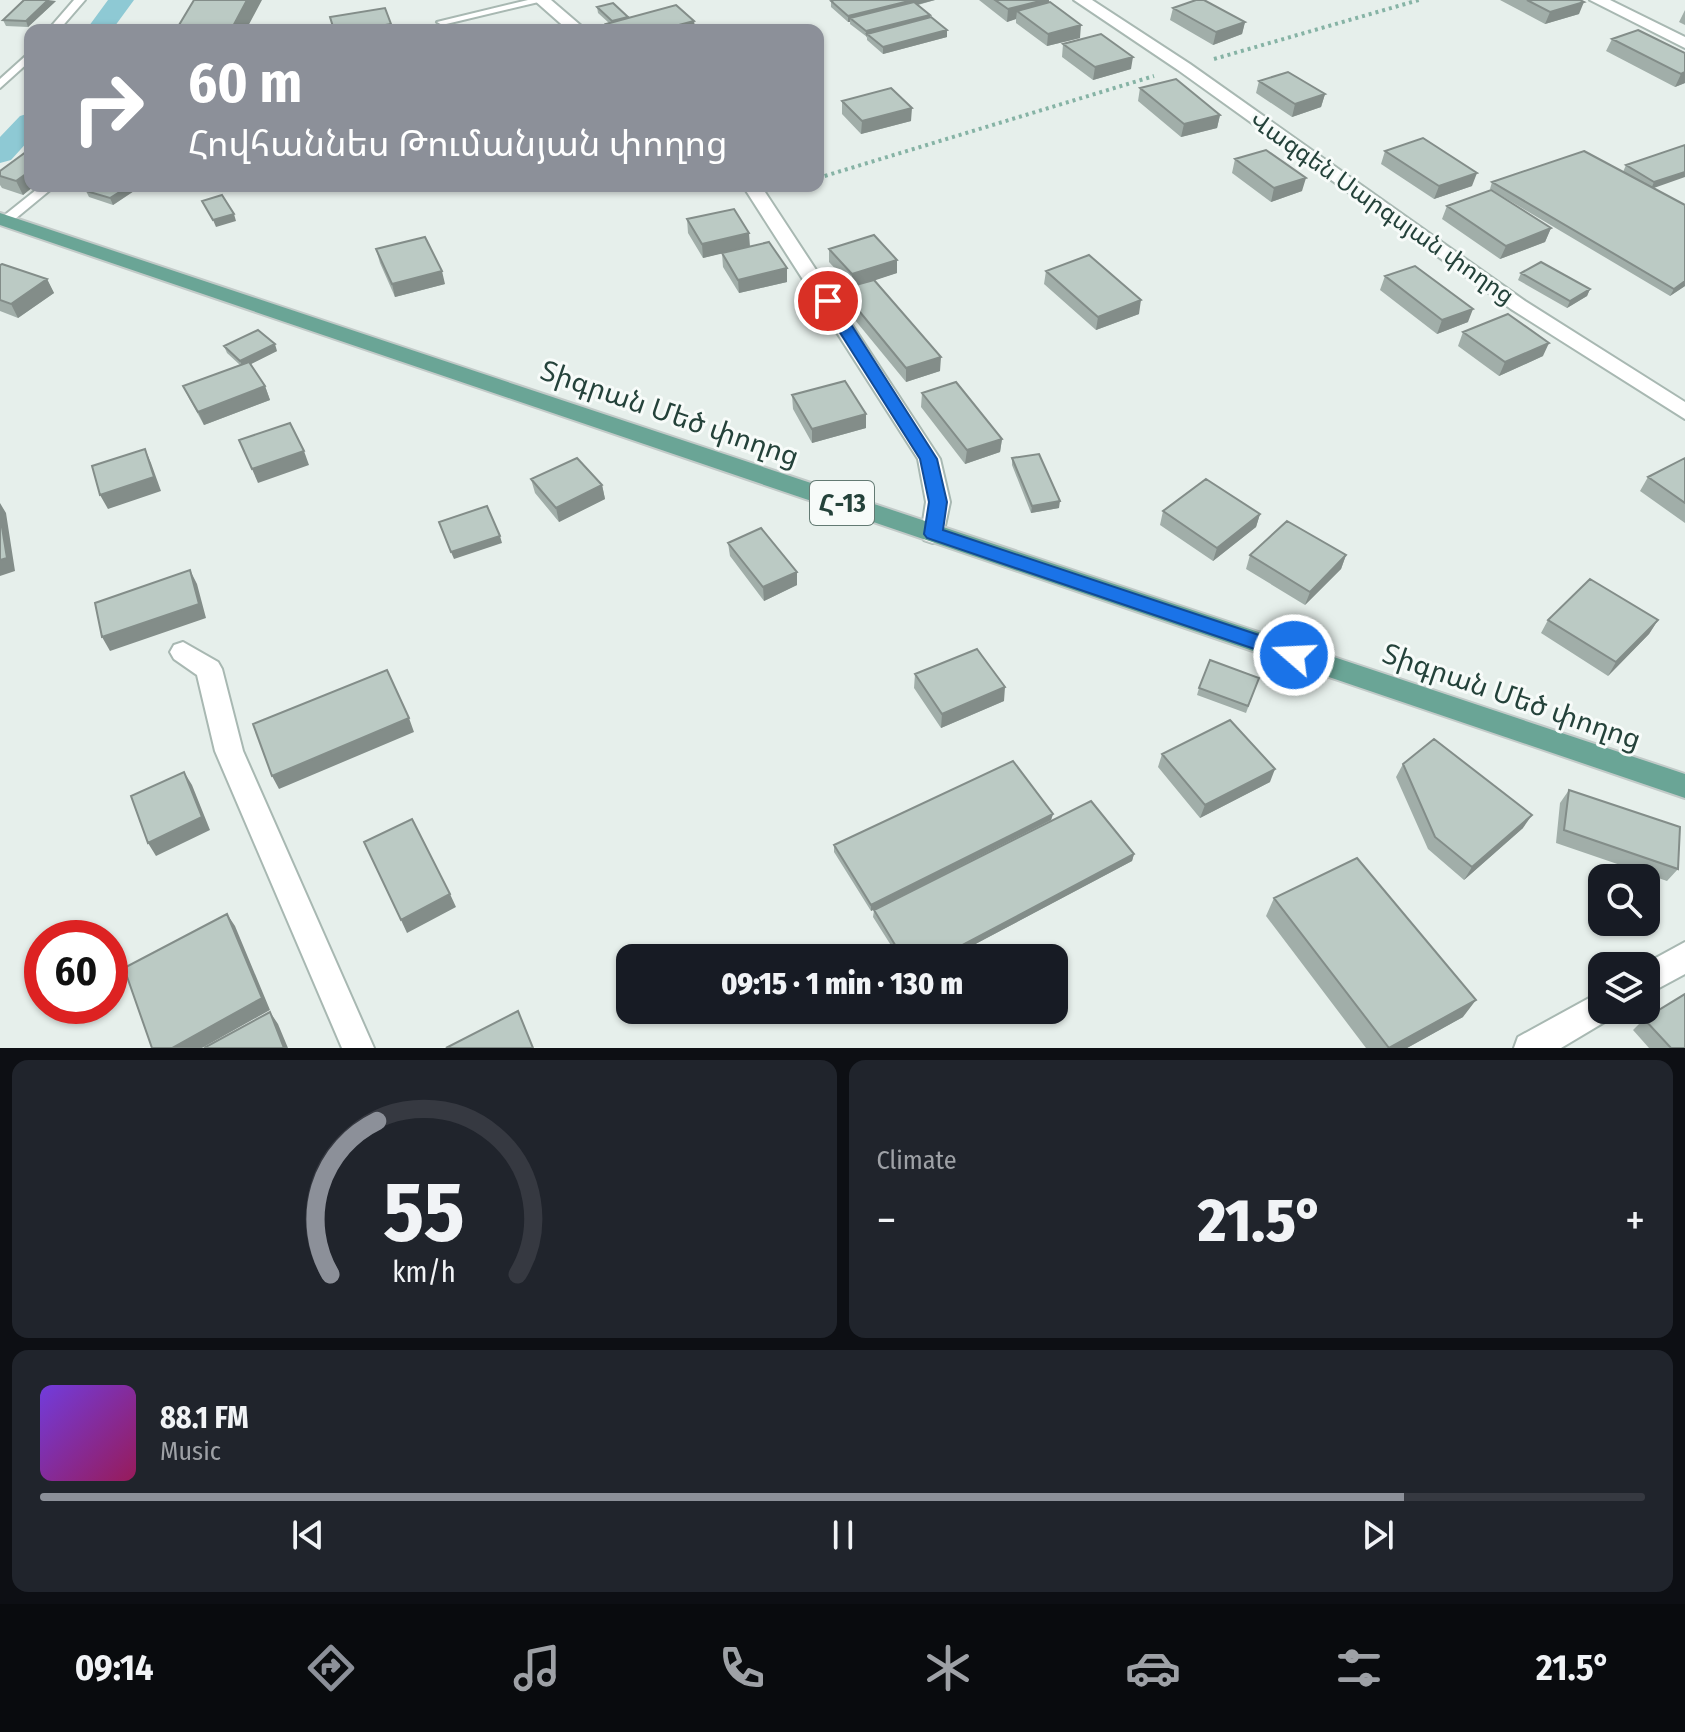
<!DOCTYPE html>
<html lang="en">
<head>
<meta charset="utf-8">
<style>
  body { margin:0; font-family:"Fira Sans Condensed","Noto Sans Armenian",sans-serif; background:#20242c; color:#f1f3f6; height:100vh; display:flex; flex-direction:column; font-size:30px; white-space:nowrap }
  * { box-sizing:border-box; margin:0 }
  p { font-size:26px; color:#9ea1a6 }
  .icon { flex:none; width:44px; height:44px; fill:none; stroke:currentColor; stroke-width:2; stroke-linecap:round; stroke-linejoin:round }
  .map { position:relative; height:1048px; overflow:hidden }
  .sheet { display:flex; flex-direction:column; gap:12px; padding:12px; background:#0d0f14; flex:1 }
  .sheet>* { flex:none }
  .top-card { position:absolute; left:24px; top:24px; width:800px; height:168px; border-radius:16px; box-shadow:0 2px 6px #0004; background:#8c9099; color:#fff; overflow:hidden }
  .tools { position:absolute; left:1588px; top:864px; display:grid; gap:16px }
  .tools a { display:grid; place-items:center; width:72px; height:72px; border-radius:16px; background:#171b24; box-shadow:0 2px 6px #0004; font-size:40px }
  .speed { position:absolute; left:24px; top:920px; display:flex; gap:16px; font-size:40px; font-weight:700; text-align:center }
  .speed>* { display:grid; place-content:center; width:104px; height:104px; border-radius:50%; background:#171b24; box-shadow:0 2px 6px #0004; line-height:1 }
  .speed .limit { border:12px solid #d22; background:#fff; color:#111 }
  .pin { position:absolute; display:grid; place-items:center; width:68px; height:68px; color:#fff; margin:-34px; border:4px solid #fff; border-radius:50%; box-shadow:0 2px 8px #0007 }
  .me { position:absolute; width:88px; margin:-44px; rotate:289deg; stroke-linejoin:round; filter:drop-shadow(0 0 6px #0008) }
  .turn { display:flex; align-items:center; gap:28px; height:168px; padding:0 32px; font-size:36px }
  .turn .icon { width:104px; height:104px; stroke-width:2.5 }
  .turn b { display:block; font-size:56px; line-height:68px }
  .big { font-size:60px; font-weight:800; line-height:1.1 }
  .sheet .card { flex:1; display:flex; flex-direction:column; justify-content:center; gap:12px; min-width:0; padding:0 28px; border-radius:16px; background:#20242c }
  .sheet .dial { align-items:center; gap:0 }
  .dial svg { height:208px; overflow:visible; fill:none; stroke:#363941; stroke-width:7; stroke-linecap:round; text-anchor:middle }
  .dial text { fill:#f1f3f6; stroke:none }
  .song { display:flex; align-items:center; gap:24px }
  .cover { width:96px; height:96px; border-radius:12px; background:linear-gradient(135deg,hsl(260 70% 55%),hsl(330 70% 35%)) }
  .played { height:8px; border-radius:4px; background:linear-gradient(90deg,#8c9099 85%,#363941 85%) }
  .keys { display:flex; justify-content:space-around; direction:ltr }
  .heat { display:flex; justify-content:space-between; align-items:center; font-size:44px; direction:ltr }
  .sheet .tiles { flex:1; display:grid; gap:12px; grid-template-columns:1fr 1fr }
  .card:last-child { grid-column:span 2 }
  .trip { position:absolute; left:616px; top:944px; width:452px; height:80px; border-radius:16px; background:#171b24; box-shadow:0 2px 6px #0004; font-weight:800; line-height:80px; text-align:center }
  .tab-bar { display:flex; height:128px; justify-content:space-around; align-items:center; background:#090b0e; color:#9ea1a6 }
  .tab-bar .icon { width:56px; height:56px }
  .tab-bar .active { color:#8c9099 }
  .tab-bar b { font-size:36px; color:#f1f3f6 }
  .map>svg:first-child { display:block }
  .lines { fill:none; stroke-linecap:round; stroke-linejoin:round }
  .canal { fill:#8ec9d4; fill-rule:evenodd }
  .lane-casing { stroke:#a8b8b2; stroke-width:4 }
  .street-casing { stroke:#a8b8b2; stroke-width:4 }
  .primary-casing { stroke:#c2cac8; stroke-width:4 }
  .path { stroke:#86b3a5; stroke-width:4; stroke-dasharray:3 4; stroke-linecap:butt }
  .lane { fill:#fff; fill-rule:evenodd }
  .street { fill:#fff; fill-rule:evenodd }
  .primary { fill:#6aa596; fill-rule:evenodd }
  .wall { fill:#a1aea9 }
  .shaded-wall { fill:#838d89 }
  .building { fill:#bbcac4; stroke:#838d89; stroke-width:2 }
  .route { fill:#1a73e8; stroke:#114b97; stroke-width:2 }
  .labels { text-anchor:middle; stroke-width:6; stroke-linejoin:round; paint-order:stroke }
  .far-street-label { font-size:24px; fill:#24423a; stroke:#f7fbf9 }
  .shield { fill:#f7fbf9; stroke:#637a73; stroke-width:2 }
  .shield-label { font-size:26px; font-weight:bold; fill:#24423a }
  .street-label { font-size:28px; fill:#24423a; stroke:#f7fbf9 }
</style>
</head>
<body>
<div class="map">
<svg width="1685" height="1048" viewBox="0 0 1685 1048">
  <rect width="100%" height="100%" fill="#e6efeb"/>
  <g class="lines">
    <path class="canal" d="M108,0H134L112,30H86Z
      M30,113V139L11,160L0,163V137L20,116Z"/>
    <g class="lane-casing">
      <path id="lane" d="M74,0H85L59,30H48Z
        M528,0H547L442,25L437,22Z
        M30,52V61L0,88V79Z
        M41,186H55L9,224H1V218Z"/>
    </g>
    <g class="street-casing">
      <path id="street" d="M534,0H551L586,30H568Z
        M1074,0H1092L1190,64L1525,301L1685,402V419L1511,309L1178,70Z
        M1590,0H1610L1685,37V48Z
        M743,186H761L940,459L950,502L942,540L933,543L924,540L921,534L926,502L918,459Z
        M183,642L218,662L222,669L243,751L374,1048H342L215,751L197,675L174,659L170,652L174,645Z
        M1685,942V974L1646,995V966H1641Z
        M1602,991V1010H1616L1613,1017L1561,1048H1514L1518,1037Z"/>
    </g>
    <g class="primary-casing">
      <path id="primary" d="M0,213L1685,774V798L0,225Z"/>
    </g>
    <path class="path" d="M1214,59L1419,0
      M818,178L1154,76"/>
    <use href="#lane" class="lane"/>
    <use href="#street" class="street"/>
    <use href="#primary" class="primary"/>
  </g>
  <path class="wall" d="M834,0H935L918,5L930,15V17L947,37L883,54L867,40V37L850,24V22H848L831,7V1Z
    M979,0H1049V3L1080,38L1047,46L1016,23V19L1007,22Z
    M1500,0H1580L1579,14L1545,24Z
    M56,1L28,27L6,26L3,20Z
    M597,7L628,17L694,21L695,30H607L606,24L609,23L598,13Z
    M1173,8L1245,22L1242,34L1213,45L1170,20Z
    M1685,10V25L1679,22Z
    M1612,39L1685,53V83L1675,87L1606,51Z
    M1063,44L1131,69L1093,80L1062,57Z
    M1259,81L1325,94L1321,107L1292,117L1256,93Z
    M1140,88L1220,115L1217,128L1181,137L1138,101Z
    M842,101L911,121L861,134L842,114Z
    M1685,145L1654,188L1685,286L1670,296L1490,189L1492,182L1623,172L1626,165Z
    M1385,151L1472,186L1434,199L1381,164Z
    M1235,159L1302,191L1271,202L1232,173Z
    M0,176L30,186H34L23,195L2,188L0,185Z
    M94,186H136L137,189L113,205L89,197L86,191Z
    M1447,206L1551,228L1545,242L1500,259L1442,219Z
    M687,219L750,247L787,282L739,293L723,267L722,253L703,258L688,233Z
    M376,249L445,284L395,297L380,263Z
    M829,249L897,273L874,280L940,371L906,382L841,303V289L851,286L829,262Z
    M0,265L47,279L54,293L18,318L0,311Z
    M1046,271L1139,314L1096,330L1044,284Z
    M1521,273L1590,289L1587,296L1567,308L1518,280Z
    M1385,276L1468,322L1437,334L1380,290Z
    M1463,332L1543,356L1499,376L1458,346Z
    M224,346L277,351L251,364L265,386L270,400L204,425L190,400L183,386L240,365L227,353Z
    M922,393L1002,439L1000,452L965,464L921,407Z
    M792,395L866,428L812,443L793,409Z
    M1012,458L1059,508L1031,513L1012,465Z
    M1685,458V523L1640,491L1648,477Z
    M531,479L602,485L605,499L559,522L535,493Z
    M1163,511L1260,514L1256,527L1213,561L1160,525Z
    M728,543L797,572V585L764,601L730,556Z
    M1250,555H1346L1341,569L1305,605L1246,569Z
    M1548,620H1658L1649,634L1608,676L1541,633Z
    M915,674L1004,701L941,728L914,688Z
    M1259,678L1246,713L1197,695L1199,688Z
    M1162,754L1270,782L1200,818L1158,767Z
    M1403,764L1523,828L1464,880L1428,849L1396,777Z
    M1569,790L1678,869L1667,881L1556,843L1560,803Z
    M1053,814L1051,820L871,911L834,852V845Z
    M1134,854L1132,861L949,958H899L873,917L874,910Z
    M1274,898L1463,1017L1407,1048H1366L1266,916Z
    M1644,1019L1685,1048H1649L1633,1030Z"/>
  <path class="shaded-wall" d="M48,0L56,1L28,27L26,21Z
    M247,0H262L246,30H231Z
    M913,0H935L854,21L850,18V22H848V16Z
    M1044,0H1049L1048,11H1017L1016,19L1007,22L1008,9Z
    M1584,2L1579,14L1545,24L1550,12Z
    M930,15V21L867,34L866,38V31Z
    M694,21L695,30H660Z
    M1245,22L1242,34L1213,45L1216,32Z
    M391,24L392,30H358Z
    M1081,25L1080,38L1047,46L1048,34Z
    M947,30V37L883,54V47Z
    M1133,57L1131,69L1093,80L1095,67Z
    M1685,72V83L1675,87L1681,74Z
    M1325,94L1321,107L1292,117L1295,104Z
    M912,108L911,121L861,134L862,121Z
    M1220,115L1217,128L1181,137L1184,124Z
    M30,171V186H34L23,195L16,181Z
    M1685,172V177L1651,189L1654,182Z
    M1477,173L1472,186L1434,199L1439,186Z
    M1306,178L1302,191L1271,202L1274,188Z
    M129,186H136L137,189L113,205L110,198Z
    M234,214L236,221L216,227L213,220Z
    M1551,228L1545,242L1500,259L1506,246Z
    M749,233L750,247L703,258L702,244Z
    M897,260V273L852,288V274Z
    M787,268V282L739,293L738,280Z
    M442,271L445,284L395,297L392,284Z
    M47,279L54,293L18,318L11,304Z
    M1685,281V286L1670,296L1674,289Z
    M1590,289L1587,296L1567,308L1570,301Z
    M1141,300L1139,314L1096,330L1098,317Z
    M1473,309L1468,322L1437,334L1442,320Z
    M1549,343L1543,356L1499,376L1505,362Z
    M275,344L277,351L243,368L240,361Z
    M941,357L940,371L906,382V368Z
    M265,386L270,400L204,425L198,412Z
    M866,414V428L812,443V429Z
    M1002,439L1000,452L965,464L967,450Z
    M145,449L151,463L161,491L108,509L100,495Z
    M304,451L309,465L258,483L252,469Z
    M602,485L605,499L559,522L556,508Z
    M1060,501L1059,508L1031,513L1032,506Z
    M0,503L6,513L15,571L0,576Z
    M1260,514L1256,527L1213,561L1217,548Z
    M500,536L502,543L454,559L451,552Z
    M1346,555L1341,569L1305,605L1310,592Z
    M190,570L197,584L206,618L110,651L102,637Z
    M797,572V585L764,601L763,587Z
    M1658,620L1649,634L1608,676L1616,662Z
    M1005,687L1004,701L941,728L942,714Z
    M409,718L414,732L279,789L272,776Z
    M1275,769L1270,782L1200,818L1205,805Z
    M184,772L192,785L210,830L156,856L148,843Z
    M1053,814L1051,820L871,911V905Z
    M1532,815L1523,828L1464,880L1472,867Z
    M1134,854L1132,861L949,958H938Z
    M450,894L456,907L407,933L401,920Z
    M227,914L235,926L270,1010L202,1048H172Z
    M1476,1000L1463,1017L1407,1048H1389Z
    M270,1012L278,1024L288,1048H284Z"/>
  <path class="building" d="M24,0H48L26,21L3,20Z
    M194,0H247L231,30H176Z
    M834,0H913L848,16L831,1Z
    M995,0H1044L1008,9Z
    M1196,0H1204L1245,22L1216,32L1173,8Z
    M1527,0H1580L1584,2L1550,12Z
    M914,2L930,15L866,31L850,18Z
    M1050,2L1081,25L1048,34L1017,11Z
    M613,3L628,17L612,21L597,7Z
    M676,5L694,21L660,30H613L606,24Z
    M385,8L391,24L358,30H334L330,17Z
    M931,17L947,30L883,47L867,34Z
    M1638,30L1685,53V72L1681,74L1612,39Z
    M1101,34L1133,57L1095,67L1063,44Z
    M1288,72L1325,94L1295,104L1259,81Z
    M1176,79L1220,115L1184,124L1140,88Z
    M891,88L912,108L862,121L842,101Z
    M1423,138L1477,173L1439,186L1385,151Z
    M1685,145V172L1654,182L1626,165Z
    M30,149V171L16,181L0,176V171Z
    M1266,150L1306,178L1274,188L1235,159Z
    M1584,151L1685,205V281L1674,289L1492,182Z
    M94,186H129L110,198L86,191Z
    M1491,190L1551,228L1506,246L1447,206Z
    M222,195L234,214L213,220L202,201Z
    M734,209L749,233L702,244L687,219Z
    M874,235L897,260L852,274L829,249Z
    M425,237L442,271L392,284L376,249Z
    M769,242L787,268L738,280L722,253Z
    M1089,255L1141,300L1098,317L1046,271Z
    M1541,262L1590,289L1570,301L1521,273Z
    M2,264L47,279L11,304L0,300V265Z
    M1415,266L1473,309L1442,320L1385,276Z
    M874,280L941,357L906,368L841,289Z
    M1508,314L1549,343L1505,362L1463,332Z
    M258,330L275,344L240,361L224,346Z
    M249,362L265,386L198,412L183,386Z
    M845,381L866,414L812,429L792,395Z
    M956,382L1002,439L967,450L922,393Z
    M290,423L304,451L252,469L239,440Z
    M145,449L154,477L100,495L92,466Z
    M1039,454L1060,501L1032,506L1012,458Z
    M577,458L602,485L556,508L531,479Z
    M1685,458V503L1648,477Z
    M1206,479L1260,514L1217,548L1163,511Z
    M487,506L500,536L451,552L439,522Z
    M0,515L7,558L0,560Z
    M1287,521L1346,555L1310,592L1250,555Z
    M761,528L797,572L763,587L728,543Z
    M190,570L199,604L102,637L95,603Z
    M1590,579L1658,620L1616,662L1548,620Z
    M977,649L1005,687L942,714L915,674Z
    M1210,660L1259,678L1248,706L1199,688Z
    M387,670L409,718L272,776L253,724Z
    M1230,720L1275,769L1205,805L1162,754Z
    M1434,739L1532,815L1472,867L1435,837L1403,764Z
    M1013,761L1053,814L871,905L834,845Z
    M184,772L202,817L148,843L131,796Z
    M1569,790L1680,827L1678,869L1564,830Z
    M1091,801L1134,854L938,958H903L874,910Z
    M412,819L450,894L401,920L364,842Z
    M1357,858L1476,1000L1389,1048L1274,898Z
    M227,914L262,998L172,1048H152L124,968Z
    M1685,994V1048H1671L1644,1019Z
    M518,1011L533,1048H446Z
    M270,1012L284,1048H204Z"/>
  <path class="route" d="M828,296L836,301L937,459L947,502L943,530L1301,649L1304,655L1301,660H1287L927,538L924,534L929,502L920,459L820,301Z"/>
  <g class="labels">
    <g class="far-street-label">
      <text transform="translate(1382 208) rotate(35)" y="8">Վազգեն Սարգսյան փողոց</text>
    </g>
    <rect class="shield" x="810" y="481" width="64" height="44" rx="6"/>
    <g class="shield-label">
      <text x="842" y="512">Հ-13</text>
    </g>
    <g class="street-label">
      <text transform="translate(670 413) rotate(19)" y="10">Տիգրան Մեծ փողոց</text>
      <text transform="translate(1512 696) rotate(19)" y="10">Տիգրան Մեծ փողոց</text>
    </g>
  </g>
</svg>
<div class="tools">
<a><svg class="icon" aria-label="search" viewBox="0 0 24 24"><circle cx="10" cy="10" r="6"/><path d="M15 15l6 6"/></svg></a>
<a><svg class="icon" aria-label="layers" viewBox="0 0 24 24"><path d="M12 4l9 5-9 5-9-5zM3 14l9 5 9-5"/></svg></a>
</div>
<div class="speed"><div class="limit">60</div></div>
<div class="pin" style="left:828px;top:301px;background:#d93025"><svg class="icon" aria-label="arrive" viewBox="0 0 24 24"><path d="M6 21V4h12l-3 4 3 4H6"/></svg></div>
<svg class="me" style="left:1294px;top:655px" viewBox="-20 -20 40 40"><circle r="17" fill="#1a73e8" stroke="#fff" stroke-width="3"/><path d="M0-11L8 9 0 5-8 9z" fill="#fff"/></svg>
<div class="trip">09:15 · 1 min · 130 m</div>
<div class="top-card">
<div class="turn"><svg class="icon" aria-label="right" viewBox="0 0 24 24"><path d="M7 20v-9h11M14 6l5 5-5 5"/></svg><div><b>60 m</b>Հովհաննես Թումանյան փողոց</div></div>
</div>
</div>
<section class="sheet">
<div class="tiles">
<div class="card dial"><svg viewBox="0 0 100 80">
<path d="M14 69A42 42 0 1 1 86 69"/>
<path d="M14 69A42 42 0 0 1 32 10" stroke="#8c9099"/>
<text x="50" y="56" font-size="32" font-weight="700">55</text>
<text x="50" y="72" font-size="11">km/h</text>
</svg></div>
<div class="card"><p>Climate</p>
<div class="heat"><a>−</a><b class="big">21.5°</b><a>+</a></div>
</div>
<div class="card">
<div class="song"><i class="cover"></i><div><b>88.1 FM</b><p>Music</p></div></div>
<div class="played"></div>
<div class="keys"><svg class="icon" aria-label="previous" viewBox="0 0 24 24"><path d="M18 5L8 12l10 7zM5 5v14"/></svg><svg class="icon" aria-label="pause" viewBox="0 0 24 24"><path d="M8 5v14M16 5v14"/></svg><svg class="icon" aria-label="next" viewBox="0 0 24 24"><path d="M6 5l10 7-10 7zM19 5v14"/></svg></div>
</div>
</div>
</section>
<nav class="tab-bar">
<b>09:14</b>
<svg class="icon active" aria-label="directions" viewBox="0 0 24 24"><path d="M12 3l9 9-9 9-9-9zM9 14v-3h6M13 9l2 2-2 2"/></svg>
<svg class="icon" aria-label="music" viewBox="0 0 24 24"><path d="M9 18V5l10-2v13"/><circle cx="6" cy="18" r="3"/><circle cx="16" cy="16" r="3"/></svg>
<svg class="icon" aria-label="phone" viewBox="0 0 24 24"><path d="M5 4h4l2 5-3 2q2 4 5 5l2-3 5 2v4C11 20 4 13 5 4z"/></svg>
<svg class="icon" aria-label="climate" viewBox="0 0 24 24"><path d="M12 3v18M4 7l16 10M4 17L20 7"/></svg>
<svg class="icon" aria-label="car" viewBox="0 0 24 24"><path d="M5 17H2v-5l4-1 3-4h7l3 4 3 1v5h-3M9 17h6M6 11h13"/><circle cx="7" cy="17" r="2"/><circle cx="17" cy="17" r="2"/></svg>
<svg class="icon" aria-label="filters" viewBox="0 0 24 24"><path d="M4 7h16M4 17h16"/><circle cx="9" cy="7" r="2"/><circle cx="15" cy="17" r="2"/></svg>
<b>21.5°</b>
</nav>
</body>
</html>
